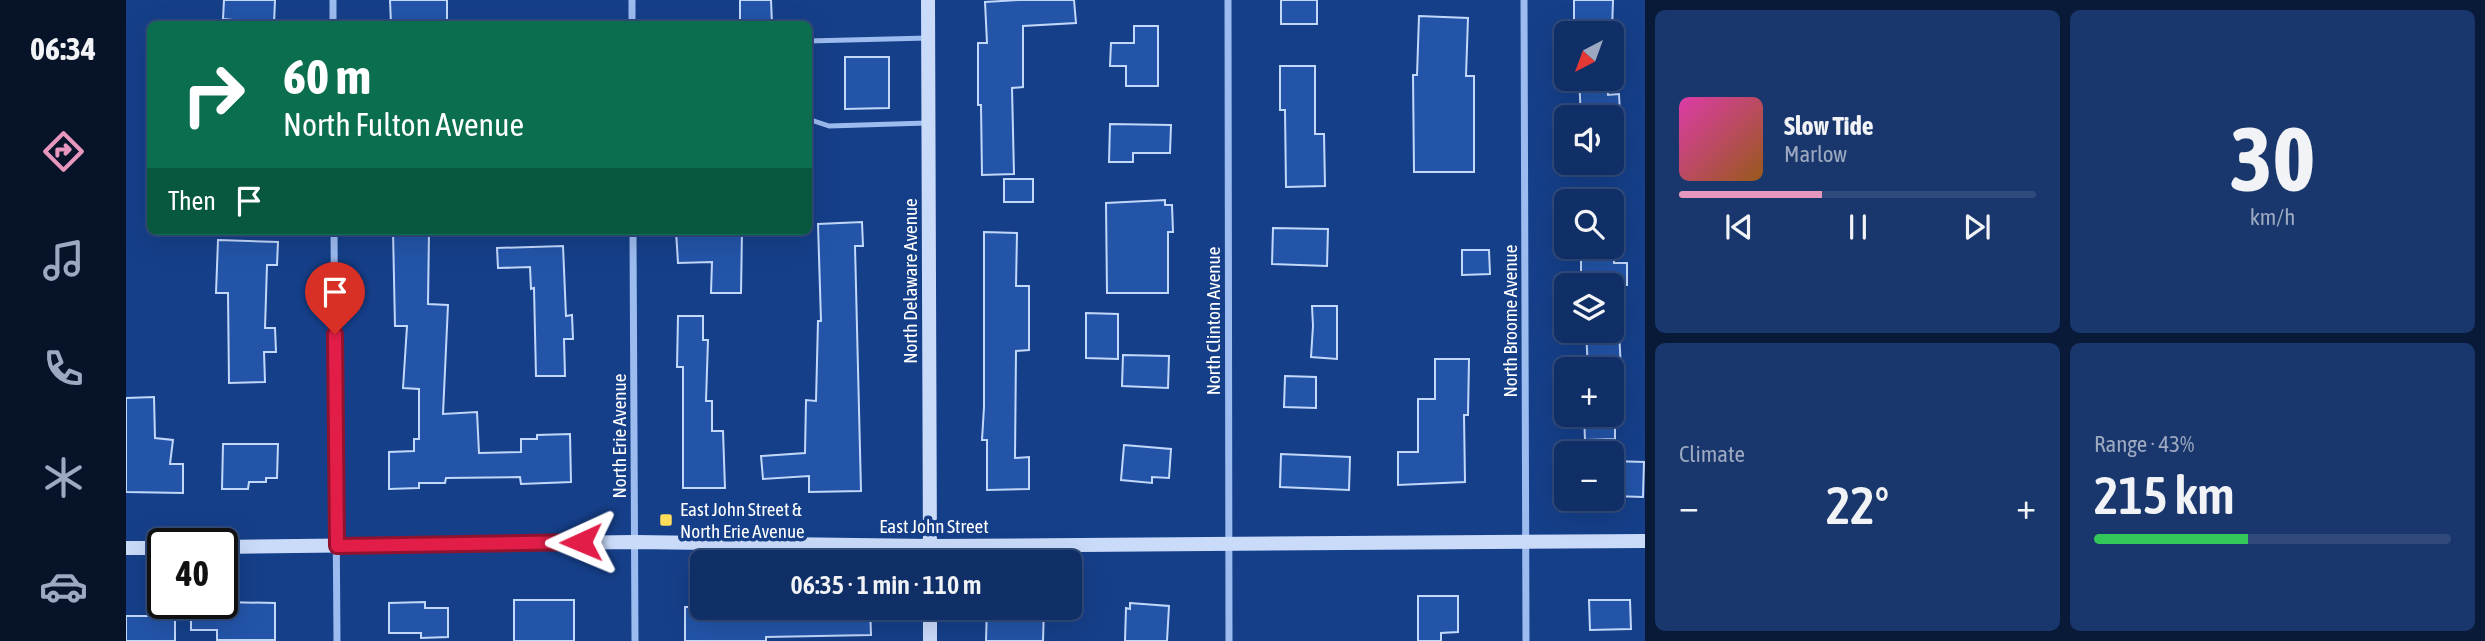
<!DOCTYPE html>
<html lang="en">
<head>
<meta charset="utf-8">
<style>
  body { margin:0; font-family:"Asap Condensed",sans-serif; background:#19376d; color:#f1f3f6; height:100vh; display:flex; flex-direction:column; font-size:26px; white-space:nowrap }
  * { box-sizing:border-box; margin:0 }
  p { font-size:23px; color:#9ca9c0 }
  .icon { flex:none; width:38px; height:38px; fill:none; stroke:currentColor; stroke-width:2; stroke-linecap:round; stroke-linejoin:round }
  .map { position:relative; flex:1; overflow:hidden }
  .sheet { display:flex; flex-direction:column; gap:10px; padding:10px; background:#091a39; width:840px }
  .sheet>* { flex:none }
  .banner { position:absolute; left:21px; top:21px; width:665px; height:214px; border-radius:10px; box-shadow:0 7px 28px #0002,0 0 0 2px #304a7b; background:#0b6e4f; color:#fff; overflow:hidden }
  .needle { width:46px; rotate:221deg }
  .tools { position:absolute; left:1428px; top:21px; display:grid; gap:14px }
  .tools a { display:grid; place-items:center; width:70px; height:70px; border-radius:10px; background:#102f67; box-shadow:0 7px 28px #0002,0 0 0 2px #304a7b; font-size:35px }
  .speed { position:absolute; left:21px; top:528px; display:flex; gap:14px; font-size:35px; font-weight:700; text-align:center }
  .speed>* { display:grid; place-content:center; width:91px; height:91px; border-radius:50%; background:#102f67; box-shadow:0 7px 28px #0002,0 0 0 2px #304a7b; line-height:1 }
  .speed .limit { border:4px solid #111; border-radius:10px; background:#fff; color:#111 }
  .pin { position:absolute; display:grid; place-items:center; width:60px; height:60px; color:#fff; margin:-72px -30px; border-radius:50% 50% 50% 0; rotate:-45deg; box-shadow:0 0 7px #0007 }
  .pin .icon { rotate:45deg }
  .me { position:absolute; width:77px; margin:-38px; rotate:269deg; stroke-linejoin:round; filter:drop-shadow(0 0 5px #0008) }
  .turn { display:flex; align-items:center; gap:24px; height:147px; padding:0 21px; font-size:32px }
  .turn .icon { width:91px; height:91px; stroke-width:2.5 }
  .turn b { display:block; font-size:49px; line-height:60px }
  .then { display:flex; align-items:center; height:66px; padding:0 21px; background:#0003; gap:14px; font-size:26px }
  .big { font-size:52px; font-weight:600; line-height:1.1 }
  .sheet .widget { flex:1; display:flex; flex-direction:column; justify-content:center; gap:10px; min-width:0; padding:0 24px; border-radius:10px; background:#19376d }
  .sheet .dial { align-items:center; gap:0 }
  .dial b { font-size:91px; line-height:1 }
  .song { display:flex; align-items:center; gap:21px }
  .cover { width:84px; height:84px; border-radius:10px; background:linear-gradient(135deg,hsl(320 70% 55%),hsl(30 70% 35%)) }
  .played { height:7px; border-radius:4px; background:linear-gradient(90deg,#e797bd 40%,#304a7b 40%) }
  .keys { display:flex; justify-content:space-around; direction:ltr }
  .heat { display:flex; justify-content:space-between; align-items:center; font-size:38px; direction:ltr }
  .charge { height:10px; border-radius:5px; background:linear-gradient(90deg,#34c759 43%,#304a7b 0) }
  .sheet .tiles { flex:1; display:grid; gap:10px; grid-template-columns:repeat(2,1fr) }
  .trip { position:absolute; left:564px; top:550px; width:392px; height:70px; border-radius:10px; background:#102f67; box-shadow:0 7px 28px #0002,0 0 0 2px #304a7b; font-weight:600; line-height:70px; text-align:center }
  main { display:flex; flex:1; min-height:0 }
  .menu { display:flex; flex-direction:column; width:126px; justify-content:space-around; align-items:center; background:#061329; color:#9ca9c0 }
  .menu .icon { width:49px; height:49px }
  .menu .current { color:#e797bd }
  .menu b { font-size:32px; color:#f1f3f6 }
  .map>svg:first-child { display:block }
  .building { fill:#2354a8; stroke:#c2d8fb; stroke-width:2 }
  .lines { fill:none; stroke-linecap:round; stroke-linejoin:round }
  .lane { stroke:#9cbbef; stroke-width:5 }
  .street { stroke:#9cbbef; stroke-width:7 }
  .secondary { stroke:#cadbfa; stroke-width:14 }
  .route-casing { stroke:#92132f; stroke-width:18 }
  .route { stroke:#e11d48; stroke-width:12 }
  .poi-dot { fill:#ffdc5a; stroke:#153f89; stroke-width:2.5 }
  .labels { text-anchor:middle; stroke-width:7; stroke-linejoin:round; paint-order:stroke }
  .street-label { font-size:19px; fill:#fff; stroke:#153f89 }
  .poi-label { font-size:19px; fill:#fff; stroke:#153f89; text-anchor:start }
</style>
</head>
<body>
<main>
<nav class="menu">
<b>06:34</b>
<svg class="icon current" aria-label="directions" viewBox="0 0 24 24"><path d="M12 3l9 9-9 9-9-9zM9 14v-3h6M13 9l2 2-2 2"/></svg>
<svg class="icon" aria-label="music" viewBox="0 0 24 24"><path d="M9 18V5l10-2v13"/><circle cx="6" cy="18" r="3"/><circle cx="16" cy="16" r="3"/></svg>
<svg class="icon" aria-label="phone" viewBox="0 0 24 24"><path d="M5 4h4l2 5-3 2q2 4 5 5l2-3 5 2v4C11 20 4 13 5 4z"/></svg>
<svg class="icon" aria-label="climate" viewBox="0 0 24 24"><path d="M12 3v18M4 7l16 10M4 17L20 7"/></svg>
<svg class="icon" aria-label="car" viewBox="0 0 24 24"><path d="M5 17H2v-5l4-1 3-4h7l3 4 3 1v5h-3M9 17h6M6 11h13"/><circle cx="7" cy="17" r="2"/><circle cx="17" cy="17" r="2"/></svg>
</nav>
<div class="map">
<svg width="1519" height="641" viewBox="0 0 1519 641">
  <rect width="100%" height="100%" fill="#153f89"/>
  <path class="building" d="M98,0H149L148,24H117V21L97,19Z
    M264,0H321V24H265Z
    M614,0H645L646,24L614,20Z
    M893,0H948L950,23L897,26V87L886,88L888,174L856,175L855,105H852V43H861L859,2Z
    M1155,0H1191V24H1155Z
    M1448,0H1487L1486,31L1448,30Z
    M1293,16L1342,18L1340,76H1348V172H1288L1287,75H1291Z
    M1008,26H1032V86H1000V66H984L985,43H1008Z
    M719,57H763V108L719,109Z
    M1154,66H1189V134H1198L1199,186L1160,187L1159,110H1154Z
    M1453,79H1481L1482,95L1493,94L1494,114L1455,116Z
    M984,124L1045,125L1044,153H1007V162H983Z
    M878,179H907V202H878Z
    M1039,200V205H1046L1047,232H1042V293H981L980,203Z
    M736,222L737,246H729L735,491L683,492V476L637,479L635,456L679,453L680,400L690,401L692,321H695L692,224Z
    M1147,228L1202,229L1201,266L1146,264Z
    M267,231H303L302,304L322,305L317,414L351,412L353,453L395,452V439H411V435L444,434L445,482L395,484L394,477L320,478L319,483H293V488L263,489V452L288,451V439H293V389L277,388L281,326H269Z
    M550,231H616L615,293H585L586,262L552,263Z
    M858,232L891,233L890,286H903V350L890,351L889,458L903,457V489L861,490V440H856L858,407Z
    M92,240L152,242L151,265H141L139,328H149L150,352H138L139,382L103,383L102,293H90Z
    M437,246L440,316L446,315L447,339H438L439,376H410L408,288L405,289L404,267L372,268L371,248Z
    M1455,247H1488V263H1501V285H1455Z
    M1336,250H1363L1364,274L1336,275Z
    M1186,306H1211V359L1185,357L1187,326Z
    M960,313L992,314V359L960,358Z
    M552,316H577V340H582L580,401H586V431H597L599,488H557V367H551Z
    M1460,331H1493L1495,369H1462Z
    M997,355L1043,356L1042,388L996,386Z
    M1309,359H1343L1342,415H1338L1339,482L1272,485V452H1292V399H1309Z
    M1159,376L1190,377V408L1158,407Z
    M28,397L29,438L47,440L44,464H57V493L0,492V398Z
    M1458,415H1489V439L1459,440Z
    M97,444H152L151,478H140V482H123L122,489H96Z
    M998,445L1045,449L1043,478L1026,477V483L995,480Z
    M1155,454L1224,457L1223,490L1154,487Z
    M1486,461L1518,462L1517,497L1486,496Z
    M1292,596H1332V632L1315,633V641H1292Z
    M388,600H448V641H388Z
    M1463,600H1504L1505,629L1464,630Z
    M96,602L149,603V640H91V630H65V604Z
    M299,602V608H322V637L295,638V633H263V603Z
    M1004,603L1043,606L1041,641H999L1000,608L1004,609Z
    M559,607H744L745,635L640,637V641H559Z
    M861,607H918L917,641H860Z
    M0,616H49V641H0Z"/>
  <g class="lines">
    <path class="lane" d="M682,41L802,38
      M682,119L703,126L801,123"/>
    <path class="street" d="M207,0V24
      M506,0V24
      M1102,0L1103,641
      M1398,0L1400,641
      M208,231L211,641
      M507,231L509,641"/>
    <path class="secondary" d="M802,0L804,562
      M96,547L509,542L804,546L1519,541
      M0,548H37
      M804,607V641"/>
  </g>
  <g class="lines">
    <g class="route-casing">
      <path id="route" d="M209,334L211,546L455,542"/>
    </g>
    <use href="#route" class="route"/>
  </g>
  <rect class="poi-dot" x="533" y="513" width="14" height="14" rx="3.5"/>
  <g class="labels">
    <g class="street-label">
      <text transform="translate(784 281) rotate(-90)" y="7">North Delaware Avenue</text>
      <text transform="translate(1087 321) rotate(-90)" y="7">North Clinton Avenue</text>
      <text transform="translate(1384 321) rotate(-90)" y="7">North Broome Avenue</text>
      <text transform="translate(493 436) rotate(-90)" y="7">North Erie Avenue</text>
      <text x="808" y="533">East John Street</text>
    </g>
    <g class="poi-label">
      <text x="554" y="516">East John Street &amp;<tspan x="554" dy="22">North Erie Avenue</tspan></text>
    </g>
  </g>
</svg>
<div class="tools">
<a><svg class="needle" viewBox="-14 -14 28 28"><path d="M0-13l5 13h-10z" fill="#e53935"/><path d="M0 13l5-13h-10z" fill="#9ca9c0"/></svg></a>
<a><svg class="icon" aria-label="sound" viewBox="0 0 24 24"><path d="M4 9h4l5-4v14l-5-4H4zM17 9q2 3 0 6"/></svg></a>
<a><svg class="icon" aria-label="search" viewBox="0 0 24 24"><circle cx="10" cy="10" r="6"/><path d="M15 15l6 6"/></svg></a>
<a><svg class="icon" aria-label="layers" viewBox="0 0 24 24"><path d="M12 4l9 5-9 5-9-5zM3 14l9 5 9-5"/></svg></a>
<a>+</a>
<a>−</a>
</div>
<div class="speed"><div class="limit">40</div></div>
<div class="pin" style="left:209px;top:334px;background:#d93025"><svg class="icon" aria-label="arrive" viewBox="0 0 24 24"><path d="M6 21V4h12l-3 4 3 4H6"/></svg></div>
<svg class="me" style="left:455px;top:542px" viewBox="-20 -20 40 40"><path d="M0-17L14 15 0 8-14 15z" fill="#e11d48" stroke="#fff" stroke-width="4"/></svg>
<div class="trip">06:35 · 1 min · 110 m</div>
<div class="banner">
<div class="turn"><svg class="icon" aria-label="right" viewBox="0 0 24 24"><path d="M7 20v-9h11M14 6l5 5-5 5"/></svg><div><b>60 m</b>North Fulton Avenue</div></div>
<div class="then">Then<svg class="icon" aria-label="arrive" viewBox="0 0 24 24"><path d="M6 21V4h12l-3 4 3 4H6"/></svg></div>
</div>
</div>
<section class="sheet">
<div class="tiles">
<div class="widget">
<div class="song"><i class="cover"></i><div><b>Slow Tide</b><p>Marlow</p></div></div>
<div class="played"></div>
<div class="keys"><svg class="icon" aria-label="previous" viewBox="0 0 24 24"><path d="M18 5L8 12l10 7zM5 5v14"/></svg><svg class="icon" aria-label="pause" viewBox="0 0 24 24"><path d="M8 5v14M16 5v14"/></svg><svg class="icon" aria-label="next" viewBox="0 0 24 24"><path d="M6 5l10 7-10 7zM19 5v14"/></svg></div>
</div>
<div class="widget dial"><b>30</b><p>km/h</p></div>
<div class="widget"><p>Climate</p>
<div class="heat"><a>−</a><b class="big">22°</b><a>+</a></div>
</div>
<div class="widget"><p>Range · 43%</p><b class="big">215 km</b><div class="charge"></div></div>
</div>
</section>
</main>
</body>
</html>
